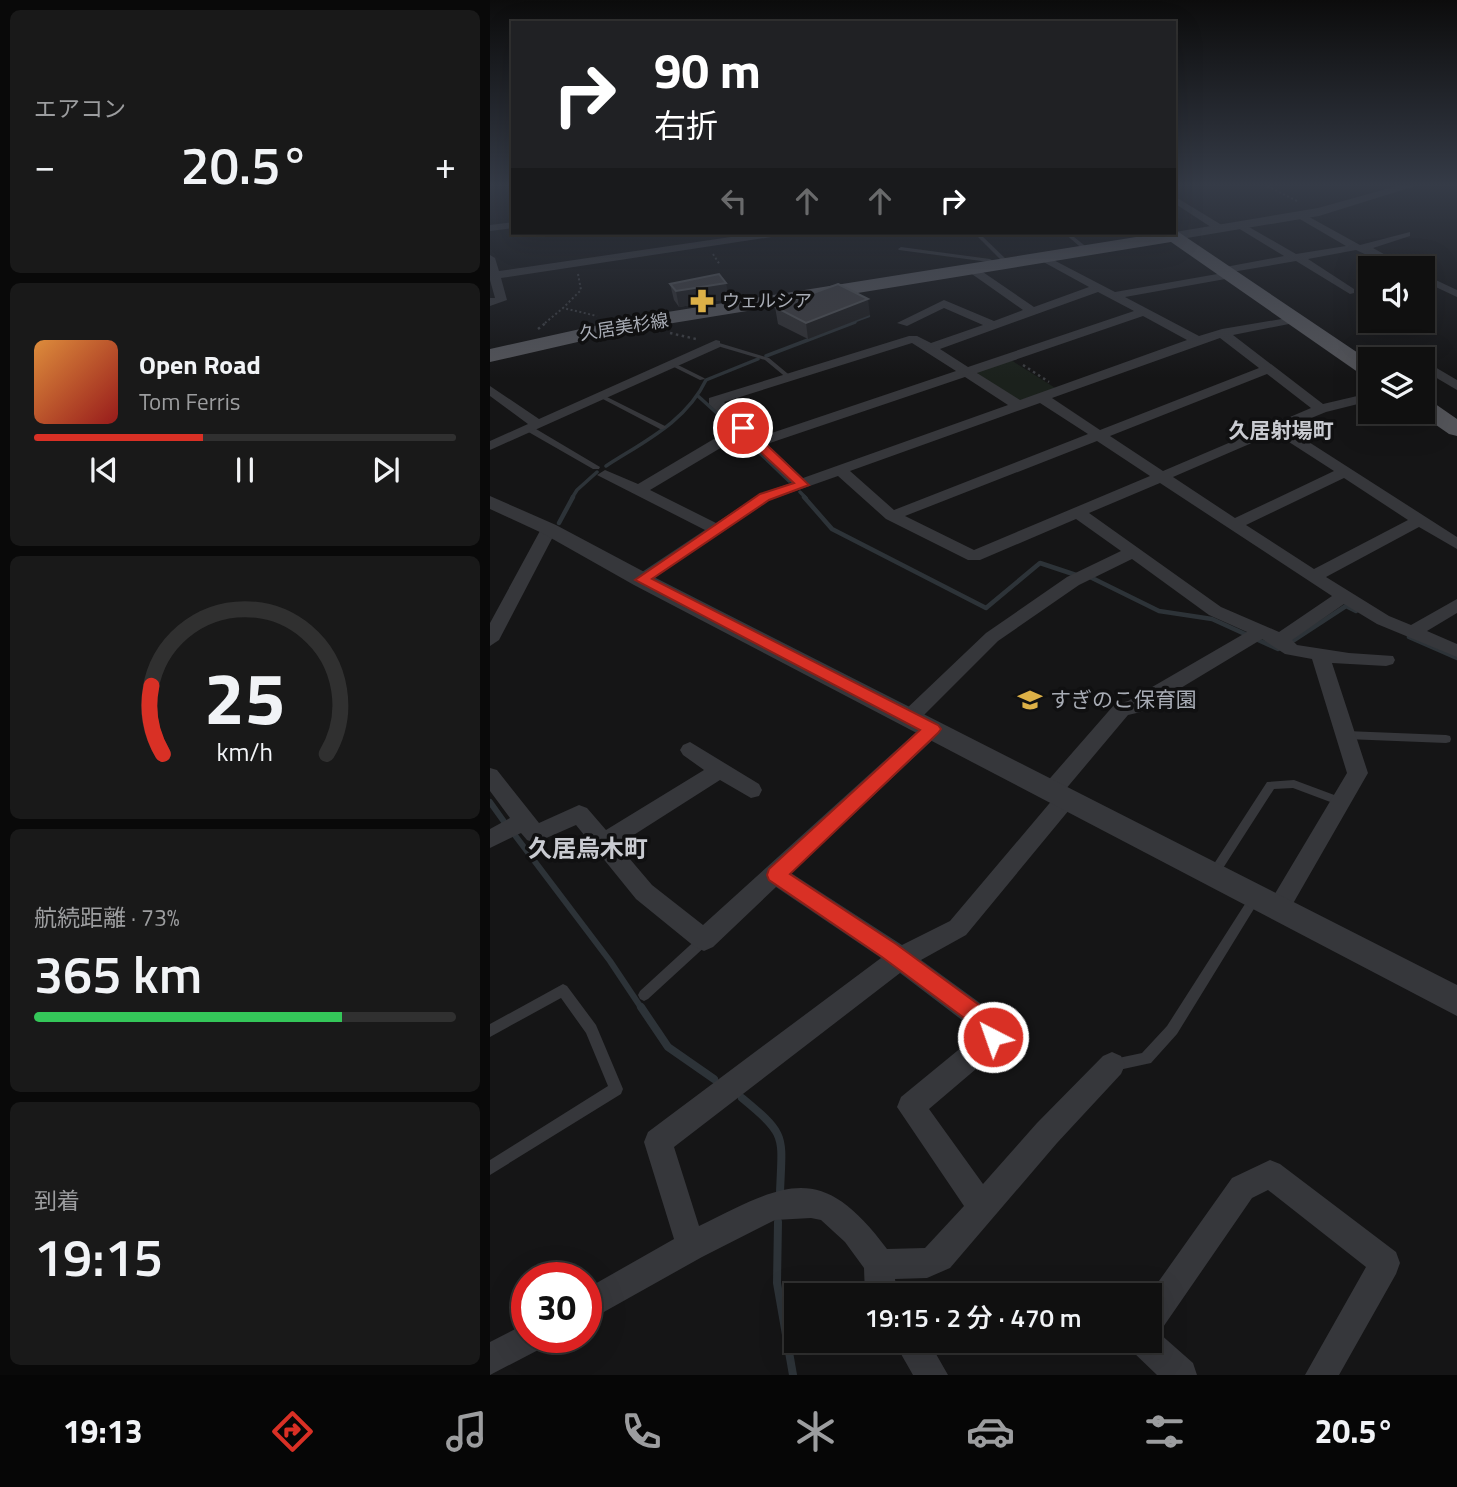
<!DOCTYPE html>
<html lang="ja">
<head>
<meta charset="utf-8">
<style>
  body { margin:0; font-family:"Titillium Web","Noto Sans JP",sans-serif; background:#191919; color:#f1f3f6; height:100vh; display:flex; flex-direction:column; font-size:26px; white-space:nowrap }
  * { box-sizing:border-box; margin:0 }
  p { font-size:23px; color:#9c9d9f }
  .icon { flex:none; width:38px; height:38px; fill:none; stroke:currentColor; stroke-width:2; stroke-linecap:round; stroke-linejoin:round }
  .map { position:relative; flex:1; overflow:hidden }
  .panel { display:flex; flex-direction:column; gap:10px; padding:10px; background:#090909; width:490px }
  .panel>* { flex:none }
  .top-card { position:absolute; left:21px; top:21px; width:665px; height:214px; border-radius:0px; box-shadow:0 7px 28px #0002,0 0 0 2px #303030; background:#202124; color:#fff; overflow:hidden }
  .buttons { position:absolute; left:868px; top:256px; display:grid; gap:14px }
  .buttons a { display:grid; place-items:center; width:77px; height:77px; border-radius:0px; background:#101010; box-shadow:0 7px 28px #0002,0 0 0 2px #303030; font-size:35px }
  .speed { position:absolute; left:21px; top:1262px; display:flex; gap:14px; font-size:35px; font-weight:700; text-align:center }
  .speed>* { display:grid; place-content:center; width:91px; height:91px; border-radius:50%; background:#101010; box-shadow:0 7px 28px #0002,0 0 0 2px #303030; line-height:1 }
  .speed .limit { border:10px solid #d22; background:#fff; color:#111 }
  .pin { position:absolute; display:grid; place-items:center; width:60px; height:60px; color:#fff; margin:-30px; border:4px solid #fff; border-radius:50%; box-shadow:0 2px 7px #0007 }
  .me { position:absolute; width:77px; margin:-38px; rotate:319deg; stroke-linejoin:round; filter:drop-shadow(0 0 5px #0008) }
  .turn { display:flex; align-items:center; gap:24px; height:147px; padding:0 28px; font-size:32px }
  .turn .icon { width:91px; height:91px; stroke-width:2.5 }
  .turn b { display:block; font-size:49px; line-height:60px }
  .lanes { display:flex; align-items:center; height:66px; padding:0 28px; background:#0003; justify-content:center; gap:35px; direction:ltr }
  .lanes .off { opacity:.35 }
  .big { font-size:52px; font-weight:600; line-height:1.1 }
  .panel .card { flex:1; display:flex; flex-direction:column; justify-content:center; gap:10px; min-width:0; padding:0 24px; border-radius:10px; background:#191919 }
  .panel .dial { align-items:center; gap:0 }
  .dial svg { height:182px; overflow:visible; fill:none; stroke:#303030; stroke-width:7; stroke-linecap:round; text-anchor:middle }
  .dial text { fill:#f1f3f6; stroke:none }
  .song { display:flex; align-items:center; gap:21px }
  .cover { width:84px; height:84px; border-radius:10px; background:linear-gradient(135deg,hsl(30 70% 55%),hsl(0 70% 35%)) }
  .played { height:7px; border-radius:4px; background:linear-gradient(90deg,#d93025 40%,#303030 40%) }
  .keys { display:flex; justify-content:space-around; direction:ltr }
  .heat { display:flex; justify-content:space-between; align-items:center; font-size:38px; direction:ltr }
  .charge { height:10px; border-radius:5px; background:linear-gradient(90deg,#34c759 73%,#303030 0) }
  .trip { position:absolute; left:294px; top:1283px; width:378px; height:70px; border-radius:0px; background:#101010; box-shadow:0 7px 28px #0002,0 0 0 2px #303030; font-weight:600; line-height:70px; text-align:center }
  .menu { display:flex; height:112px; justify-content:space-around; align-items:center; background:#060606; color:#9c9d9f }
  .menu .icon { width:49px; height:49px }
  .menu .on { color:#d93025 }
  .menu b { font-size:32px; color:#f1f3f6 }
  main { display:flex; flex:1; min-height:0 }
  .map>svg:first-child { display:block }
  .green { fill:#1b211c }
  .lines { fill:none; stroke-linecap:round; stroke-linejoin:round }
  .stream-far4 { stroke:#2d3338; stroke-width:2.5 }
  .stream-far3 { stroke:#2d3338; stroke-width:3.5 }
  .stream-far2 { stroke:#2d3338; stroke-width:4.5 }
  .stream-far1 { stroke:#2d3338; stroke-width:6 }
  .stream { stroke:#2d3338; stroke-width:8 }
  .path-far1 { stroke:#3c3e42; stroke-width:2; stroke-dasharray:2 2.5; stroke-linecap:butt }
  .path { stroke:#3c3e42; stroke-width:2.5; stroke-dasharray:2.5 3.5; stroke-linecap:butt }
  .service { fill:#36373b; fill-rule:evenodd }
  .minor { fill:#36373b; fill-rule:evenodd }
  .tertiary { fill:#36373b; fill-rule:evenodd }
  .primary { fill:#535459; fill-rule:evenodd }
  .wall { fill:#313134 }
  .shaded-wall { fill:#202022 }
  .building { fill:#3e3e42; stroke:#4e5054; stroke-width:2 }
  .route { fill:#d93025; stroke:#8d1f18; stroke-width:2 }
  .labels { text-anchor:middle; stroke-width:7; stroke-linejoin:round; paint-order:stroke }
  .far-poi-label { font-size:18px; fill:#a8acb5; stroke:#101011; text-anchor:start }
  .far-street-label { font-size:18px; fill:#a8acb5; stroke:#101011 }
  .far-quarter-label { font-size:21px; font-weight:bold; fill:#c9cbd1; stroke:#101011 }
  .poi-label { font-size:21px; fill:#a8acb5; stroke:#101011; text-anchor:start }
  .quarter-label { font-size:24px; font-weight:bold; fill:#c9cbd1; stroke:#101011 }
</style>
</head>
<body>
<main>
<section class="panel">
<div class="card"><p>エアコン</p>
<div class="heat"><a>−</a><b class="big">20.5°</b><a>+</a></div>
</div>
<div class="card">
<div class="song"><i class="cover"></i><div><b>Open Road</b><p>Tom Ferris</p></div></div>
<div class="played"></div>
<div class="keys"><svg class="icon" aria-label="previous" viewBox="0 0 24 24"><path d="M18 5L8 12l10 7zM5 5v14"/></svg><svg class="icon" aria-label="pause" viewBox="0 0 24 24"><path d="M8 5v14M16 5v14"/></svg><svg class="icon" aria-label="next" viewBox="0 0 24 24"><path d="M6 5l10 7-10 7zM19 5v14"/></svg></div>
</div>
<div class="card dial"><svg viewBox="0 0 100 80">
<path d="M14 69A42 42 0 1 1 86 69"/>
<path d="M14 69A42 42 0 0 1 9 39" stroke="#d93025"/>
<text x="50" y="56" font-size="32" font-weight="700">25</text>
<text x="50" y="72" font-size="11">km/h</text>
</svg></div>
<div class="card"><p>航続距離 · 73%</p><b class="big">365 km</b><div class="charge"></div></div>
<div class="card"><p>到着</p><b class="big">19:15</b></div>
</section>
<div class="map">
<svg width="967" height="1375" viewBox="0 0 967 1375">
  <rect width="100%" height="100%" fill="#151516"/>
  <path class="green" d="M521,360L567,389L528,401L488,374V371Z"/>
  <g class="lines">
    <path class="stream-far4" d="M360,323L379,316"/>
    <path class="stream-far3" d="M276,356L365,322
      M208,396L240,425
      M253,437L299,481
      M116,466C153,442 196,422 216,380L268,359
      M310,492L316,498
      M82,498L87,490L107,472"/>
    <path class="stream-far2" d="M314,497L342,529L496,608L550,563L586,575
      M69,523L83,497
      M600,577L669,611L722,619L788,649
      M919,637L967,658
      M804,640L856,606L866,611"/>
    <path class="stream-far1" d="M0,802L15,823
      M24,834L120,961L152,1009"/>
    <path class="stream" d="M151,1007L178,1047L224,1079
      M252,1098C298,1136 292,1135 290,1193
      M288,1222L287,1283L303,1375"/>
    <path class="path-far1" d="M777,186L809,202
      M223,254L230,265
      M88,274L91,290L73,308L107,316
      M55,323L73,308"/>
    <path class="path" d="M48,329L57,322
      M180,333L206,339
      M533,365L559,382"/>
    <path class="service" d="M484,233H489L519,262V264H515Z
      M574,233H579L599,249V251H595Z
      M411,247L500,259L510,265L507,267L499,262L409,250L408,249Z
      M226,342L279,358L303,378L298,379L275,360L224,345V343Z
      M182,362L214,378L215,379L210,380L180,365L179,364Z
      M109,395H113L177,427L173,429H170L109,397Z
      M35,426H41L110,467L109,469H103L35,430Z
      M856,731L956,735L960,736L961,739L960,742L956,743L856,739L852,738L851,735L852,732Z
      M804,780L855,799L856,802L855,805L851,806L803,788L784,789L728,876L724,878L720,876L718,873L720,870L777,782Z
      M766,891L770,893L772,896L770,899L687,1034L661,1063L624,1071L619,1070L617,1065L619,1060L652,1053L677,1026L762,893Z
      M214,935L218,936L220,940L218,944L158,999L154,1001L150,999L148,995L150,991L210,936Z
      M73,984L77,986L106,1025L133,1089L131,1094L0,1175V1160L118,1086L96,1033L71,998L0,1037V1024Z"/>
    <path class="minor" d="M684,196L735,227L736,229L727,231L684,203Z
      M812,213L870,245L920,232V236L883,248L919,268H905L866,250L818,259L864,289V293L860,294L806,261L742,272L747,275L741,278L635,297L709,336L732,329L809,316V322L743,335L833,404L880,393V401L836,412L797,428L967,537V549L929,527L836,577L899,616L921,625L967,599V613L937,631L967,644V657L887,624L854,604L802,640L807,645L859,653L903,656L905,660L903,664L896,666L842,663L878,773L797,914L789,917L781,914L777,907L857,773L822,659L795,654L772,639L651,712L638,715L575,790L584,792L587,798L584,804L476,935L431,960L512,1019C517,1030 518,1036 513,1046L439,1109L493,1184L547,1123L613,1056L622,1052L631,1056L635,1065L631,1074L567,1143L460,1268L437,1278L405,1279L407,1295H375L374,1268L355,1242L331,1220L321,1218L285,1220L212,1257L96,1322V1289L184,1239L154,1142L158,1132L391,958L286,887L223,947L214,951L205,947L146,899L86,825L45,843L37,840L31,833L0,848V829L20,818L0,791V768L7,770L49,823L89,805L97,808L116,830L214,770L193,755L190,750L193,745L200,742L269,784L272,790L269,796L261,798L230,780L128,845L162,885L213,925L435,724L442,722L449,724L452,729L449,734L301,873L412,945L460,921L564,798L555,796L552,790L555,784L624,705L638,701L757,632L719,615L642,559L589,585L508,641L427,722H413L410,717L413,712L496,633L577,577L631,551L586,519L490,560H478L396,519L348,476L280,500L152,585L143,580L146,576L215,530L107,475L115,470L148,484L244,427L219,404V398L419,336H427L441,343L493,325L454,308L417,326L407,323L454,300L504,321L533,310L479,272V268H487L544,307L599,287L548,259L547,257L552,254L625,292L733,273L728,270L730,268L794,256L748,228L747,226L752,223L806,254L856,246L808,218V214ZM608,292L644,311L478,367L450,349ZM653,316L697,340L530,400L487,373ZM730,338L769,368L610,430L562,398ZM422,343L466,371L270,437L265,432L258,431L260,428L258,425L234,402ZM777,374L821,408L673,471L620,436ZM475,377L518,405L313,478L277,444ZM550,403L598,434L404,510L360,471ZM785,433L844,471L745,518L683,477ZM254,434L255,438L301,483L270,494L226,523L160,490ZM607,441L660,476L484,550L415,516ZM854,478L918,520L824,569L756,525ZM670,483L842,596L789,632L731,607L599,513ZM410,973L489,1033L411,1097L407,1107L474,1206L435,1248L397,1249C331,1160 296,1183 209,1226L184,1147Z
      M23,222V228L0,231V225Z
      M268,233H293L288,236L11,278L17,300L0,306V298H5L0,280V255L5,258L9,271Z
      M933,274L967,290V297L933,281Z
      M226,340L230,341V347L0,450V441L38,424L0,396V386L49,419Z
      M933,360L967,380V390L933,370Z
      M59,524L67,529L9,640L0,646V623L51,529Z
      M780,1160L790,1164L906,1252L910,1263L906,1274L849,1375H815L876,1267L778,1190L762,1198L669,1333L703,1363L707,1375H667L642,1351L637,1340H660L659,1295L742,1178Z
      M37,1323V1337H57L52,1348L0,1375V1342Z
      M403,1340H438L458,1375H423Z"/>
    <path class="tertiary" d="M907,186H925L829,216L685,240L678,236L685,232L828,208Z
      M0,496L66,525L160,575L967,985V1016L144,585L52,533L0,509Z"/>
    <path class="primary" d="M684,229L880,361V376L872,375L681,242L140,330L0,362V349L140,318L671,233H684Z
      M933,399L941,401L967,419V436L959,434L926,411H933Z"/>
  </g>
  <path class="wall" d="M180,284L239,299L189,307L184,300Z
    M285,307L380,315L318,339L288,324Z"/>
  <path class="shaded-wall" d="M236,283L239,299L189,307L186,291Z
    M378,299L380,315L318,339L316,323Z"/>
  <path class="building" d="M229,274L236,283L186,291L180,284Z
    M348,284L378,299L316,323L285,307Z"/>
  <linearGradient id="sky" x2="0" y2="1"><stop stop-color="#0c0c0c"/><stop offset="0.49" stop-color="#353b47"/><stop offset="1" stop-color="#353b47" stop-opacity="0"/></linearGradient>
  <rect width="967" height="378" fill="url(#sky)"/>
  <path class="route" d="M248,426H257L319,485L279,500L162,579L448,725L451,729L448,733L300,874L406,944L511,1021L514,1037L511,1044L503,1047L496,1044L493,1032L392,957L279,880L277,875L279,869L430,730L145,580L270,494L304,483L248,431Z"/>
  <defs>
    <g id="pharmacy-bare" transform="scale(1.89)"><path d="M-2-6h4v4h4v4h-4v4h-4v-4h-4v-4h4Z" fill="#dcb047" stroke="#101011" stroke-width="2.5" paint-order="stroke"/></g>
    <g id="school-bare" transform="scale(1.89)"><path d="M0-5L7-2L0 1L-7-2ZM-4 1L0 2.5L4 1V4Q0 6-4 4Z" fill="#dcb047" stroke="#101011" stroke-width="2.5" paint-order="stroke"/></g>
  </defs>
  <g fill-rule="evenodd">
    <use href="#pharmacy-bare" x="212" y="301"/>
    <use href="#school-bare" x="540" y="700"/>
  </g>
  <g class="labels">
    <g class="far-poi-label">
      <text x="232" y="307">ウェルシア</text>
    </g>
    <g class="far-street-label">
      <text transform="translate(134 327) rotate(-9)" y="6">久居美杉線</text>
    </g>
    <g class="far-quarter-label">
      <text x="791" y="438">久居射場町</text>
    </g>
    <g class="poi-label">
      <text x="560" y="707">すぎのこ保育園</text>
    </g>
    <g class="quarter-label">
      <text x="98" y="857">久居烏木町</text>
    </g>
  </g>
</svg>
<div class="buttons">
<a><svg class="icon" aria-label="sound" viewBox="0 0 24 24"><path d="M4 9h4l5-4v14l-5-4H4zM17 9q2 3 0 6"/></svg></a>
<a><svg class="icon" aria-label="layers" viewBox="0 0 24 24"><path d="M12 4l9 5-9 5-9-5zM3 14l9 5 9-5"/></svg></a>
</div>
<div class="speed"><div class="limit">30</div></div>
<div class="pin" style="left:253px;top:428px;background:#d93025"><svg class="icon" aria-label="arrive" viewBox="0 0 24 24"><path d="M6 21V4h12l-3 4 3 4H6"/></svg></div>
<svg class="me" style="left:503px;top:1037px" viewBox="-20 -20 40 40"><circle r="17" fill="#d93025" stroke="#fff" stroke-width="3"/><path d="M0-11L8 9 0 5-8 9z" fill="#fff"/></svg>
<div class="trip">19:15 · 2 分 · 470 m</div>
<div class="top-card">
<div class="turn"><svg class="icon" aria-label="right" viewBox="0 0 24 24"><path d="M7 20v-9h11M14 6l5 5-5 5"/></svg><div><b>90 m</b>右折</div></div>
<div class="lanes"><svg class="icon off" aria-label="left" viewBox="0 0 24 24"><path d="M17 20v-9H6M10 6l-5 5 5 5"/></svg><svg class="icon off" aria-label="ahead" viewBox="0 0 24 24"><path d="M12 20V5M6 11l6-6 6 6"/></svg><svg class="icon off" aria-label="ahead" viewBox="0 0 24 24"><path d="M12 20V5M6 11l6-6 6 6"/></svg><svg class="icon" aria-label="right" viewBox="0 0 24 24"><path d="M7 20v-9h11M14 6l5 5-5 5"/></svg></div>
</div>
</div>
</main>
<nav class="menu">
<b>19:13</b>
<svg class="icon on" aria-label="directions" viewBox="0 0 24 24"><path d="M12 3l9 9-9 9-9-9zM9 14v-3h6M13 9l2 2-2 2"/></svg>
<svg class="icon" aria-label="music" viewBox="0 0 24 24"><path d="M9 18V5l10-2v13"/><circle cx="6" cy="18" r="3"/><circle cx="16" cy="16" r="3"/></svg>
<svg class="icon" aria-label="phone" viewBox="0 0 24 24"><path d="M5 4h4l2 5-3 2q2 4 5 5l2-3 5 2v4C11 20 4 13 5 4z"/></svg>
<svg class="icon" aria-label="climate" viewBox="0 0 24 24"><path d="M12 3v18M4 7l16 10M4 17L20 7"/></svg>
<svg class="icon" aria-label="car" viewBox="0 0 24 24"><path d="M5 17H2v-5l4-1 3-4h7l3 4 3 1v5h-3M9 17h6M6 11h13"/><circle cx="7" cy="17" r="2"/><circle cx="17" cy="17" r="2"/></svg>
<svg class="icon" aria-label="filters" viewBox="0 0 24 24"><path d="M4 7h16M4 17h16"/><circle cx="9" cy="7" r="2"/><circle cx="15" cy="17" r="2"/></svg>
<b>20.5°</b>
</nav>
</body>
</html>
